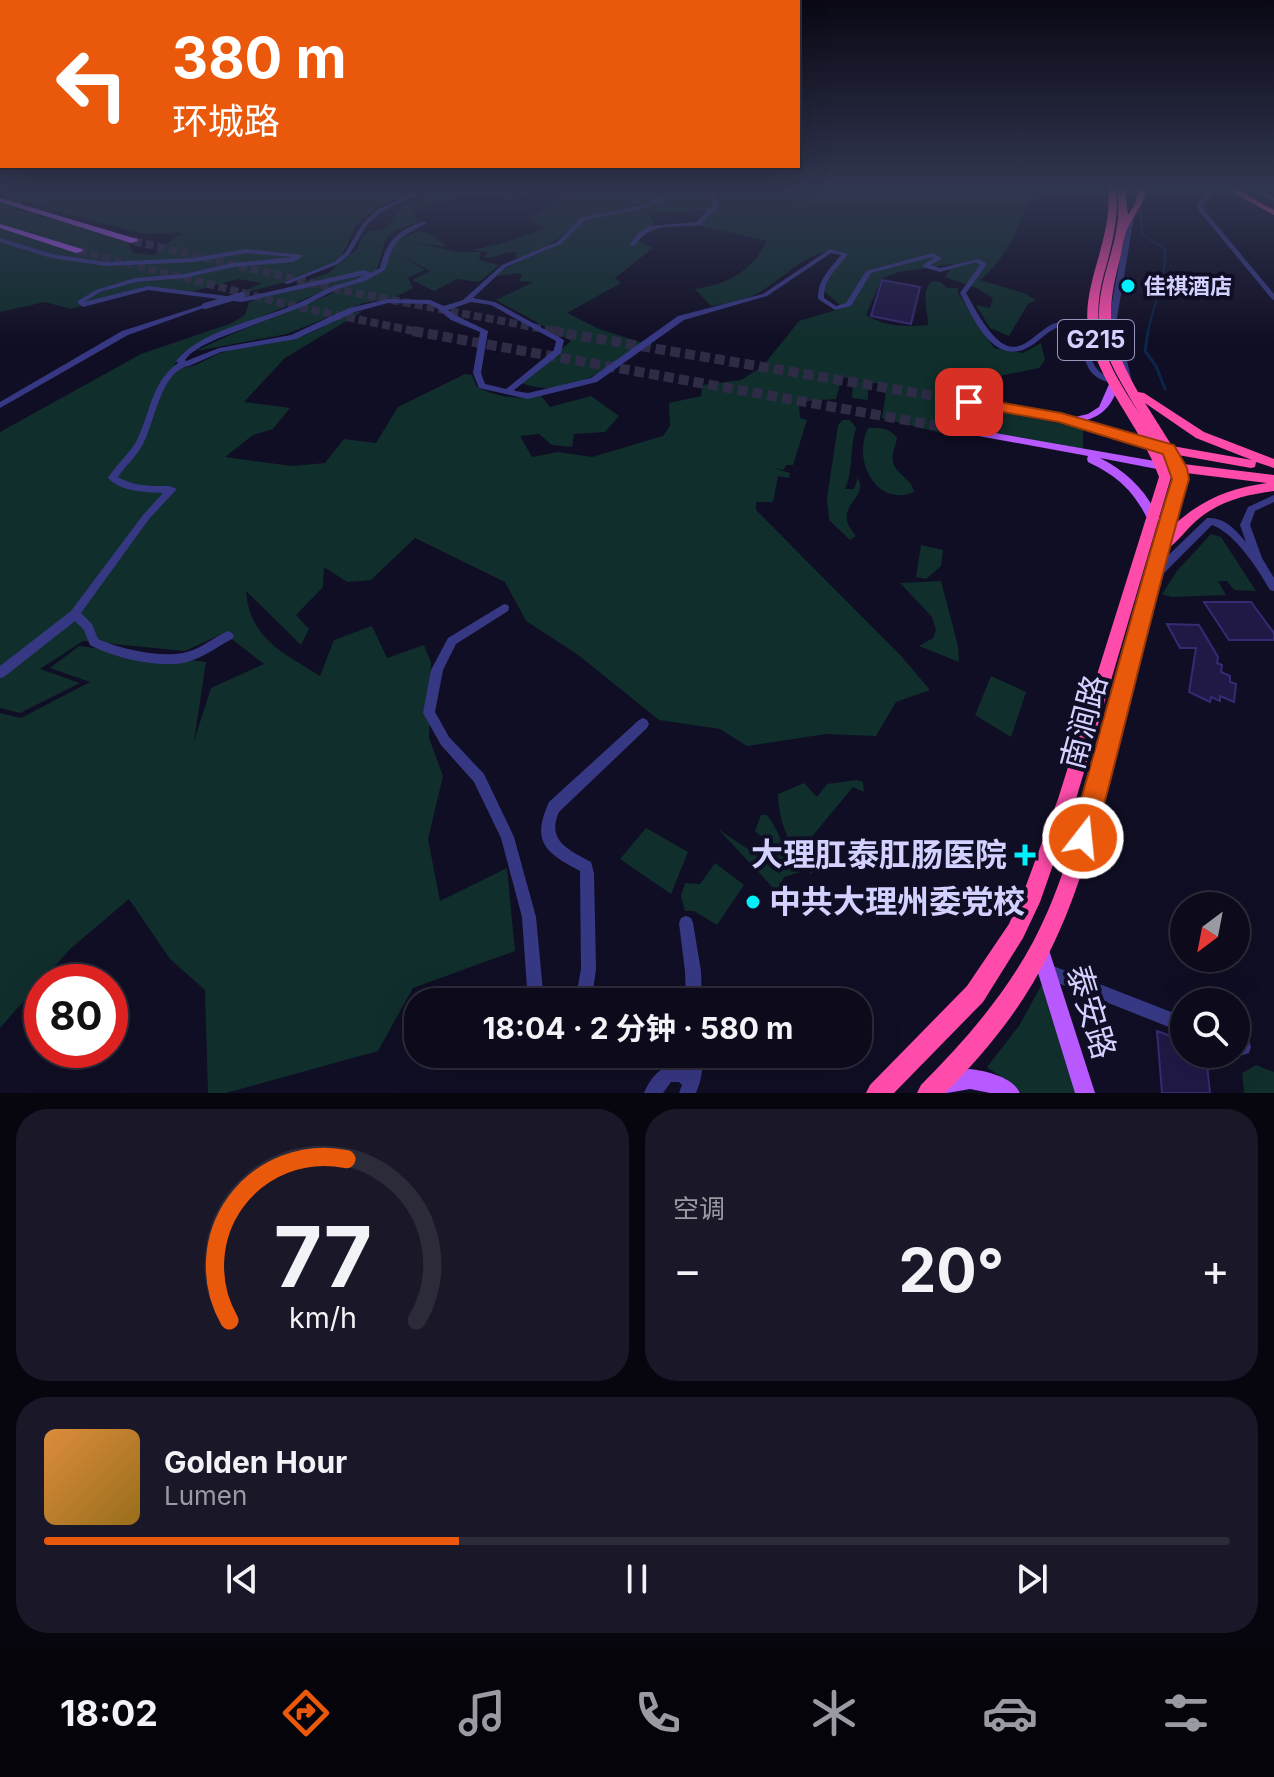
<!DOCTYPE html>
<html lang="zh">
<head>
<meta charset="utf-8">
<style>
  body { margin:0; font-family:Inter,"Noto Sans SC",sans-serif; background:#1a1828; color:#f1f3f6; height:100vh; display:flex; flex-direction:column; font-size:30px; white-space:nowrap }
  * { box-sizing:border-box; margin:0 }
  p { font-size:26px; color:#9a9aa3 }
  .icon { flex:none; width:44px; height:44px; fill:none; stroke:currentColor; stroke-width:2; stroke-linecap:round; stroke-linejoin:round }
  .map { position:relative; height:1093px; overflow:hidden }
  .details { display:flex; flex-direction:column; gap:16px; padding:16px; background:#07060f; flex:1 }
  .details>* { flex:none }
  .guide { position:absolute; left:0px; top:0px; width:800px; height:168px; box-shadow:0 8px 32px #0002,0 0 0 2px #2c2b3a; background:#ea580c; color:#fff; overflow:hidden }
  .needle { width:52px; rotate:212deg }
  .controls { position:absolute; left:1170px; top:892px; display:grid; gap:16px }
  .controls a { display:grid; place-items:center; width:80px; height:80px; border-radius:50%; background:#0c0a1b; box-shadow:0 8px 32px #0002,0 0 0 2px #2c2b3a; font-size:40px }
  .speed { position:absolute; left:24px; top:964px; display:flex; gap:16px; font-size:40px; font-weight:700; text-align:center }
  .speed>* { display:grid; place-content:center; width:104px; height:104px; border-radius:50%; background:#0c0a1b; box-shadow:0 8px 32px #0002,0 0 0 2px #2c2b3a; line-height:1 }
  .speed .limit { border:12px solid #d22; background:#fff; color:#111 }
  .pin { position:absolute; display:grid; place-items:center; width:68px; height:68px; color:#fff; margin:-34px; border-radius:16px; box-shadow:0 4px 12px #0006 }
  .me { position:absolute; width:88px; margin:-44px; rotate:16deg; stroke-linejoin:round; filter:drop-shadow(0 0 6px #0008) }
  .turn { display:flex; align-items:center; gap:28px; height:168px; padding:0 40px; font-size:36px }
  .turn .icon { width:104px; height:104px; stroke-width:2.5 }
  .turn b { display:block; font-size:56px; line-height:68px }
  .big { font-size:60px; font-weight:700; line-height:1.1 }
  .details .widget { flex:1; display:flex; flex-direction:column; justify-content:center; gap:12px; min-width:0; padding:0 28px; border-radius:32px; background:#1a1828 }
  .details .dial { align-items:center; gap:0 }
  .dial svg { height:208px; overflow:visible; fill:none; stroke:#2c2b3a; stroke-width:7; stroke-linecap:round; text-anchor:middle }
  .dial text { fill:#f1f3f6; stroke:none }
  .song { display:flex; align-items:center; gap:24px }
  .cover { width:96px; height:96px; border-radius:12px; background:linear-gradient(135deg,hsl(30 70% 55%),hsl(40 70% 35%)) }
  .played { height:8px; border-radius:4px; background:linear-gradient(90deg,#ea580c 35%,#2c2b3a 35%) }
  .keys { display:flex; justify-content:space-around; direction:ltr }
  .heat { display:flex; justify-content:space-between; align-items:center; font-size:44px; direction:ltr }
  .details .tiles { flex:1; display:grid; gap:16px; grid-template-columns:1fr 1fr }
  .widget:last-child { grid-column:span 2 }
  .trip { position:absolute; left:404px; top:988px; width:468px; height:80px; border-radius:32px; background:#0c0a1b; box-shadow:0 8px 32px #0002,0 0 0 2px #2c2b3a; font-weight:700; line-height:80px; text-align:center }
  .tabs { display:flex; height:128px; justify-content:space-around; align-items:center; background:#05040b; color:#9a9aa3 }
  .tabs .icon { width:56px; height:56px }
  .tabs .current { color:#ea580c }
  .tabs b { font-size:36px; color:#f1f3f6 }
  .map>svg:first-child { display:block }
  .green { fill:#102e2c; fill-rule:evenodd }
  .lines { fill:none; stroke-linecap:round; stroke-linejoin:round }
  .stream-far1 { stroke:#0b264a; stroke-width:2 }
  .stream { stroke:#0b264a; stroke-width:3 }
  .building { fill:#201946; stroke:#352b72; stroke-width:2 }
  .major-tunnel-far1 { stroke:#2d2b45; stroke-width:8; stroke-dasharray:8 4; stroke-linecap:butt }
  .major-tunnel { stroke:#2d2b45; stroke-width:10; stroke-dasharray:10 5; stroke-linecap:butt }
  .minor { fill:#373884; fill-rule:evenodd }
  .major { fill:#b858ff; fill-rule:evenodd }
  .highway { fill:#ff4cab; fill-rule:evenodd }
  .minor-bridge { stroke:#373884; stroke-width:6 }
  .route { fill:#ea580c; stroke:#983908; stroke-width:2 }
  .poi-dot { fill:#00f0fc; stroke:#100e24; stroke-width:3 }
  .labels { text-anchor:middle; stroke-width:8; stroke-linejoin:round; paint-order:stroke }
  .far-poi-label { font-size:22px; font-weight:bold; fill:#d3d1ff; stroke:#100e24; text-anchor:start }
  .shield { fill:#100e24; stroke:#9896bd; stroke-width:2 }
  .shield-label { font-size:24px; font-weight:bold; fill:#d3d1ff }
  .near-street-label { font-size:32px; fill:#d3d1ff; stroke:#100e24 }
  .near-poi-label { font-size:32px; font-weight:bold; fill:#d3d1ff; stroke:#100e24; text-anchor:end }
</style>
</head>
<body>
<div class="map">
<svg width="1274" height="1093" viewBox="0 0 1274 1093">
  <rect width="100%" height="100%" fill="#100e24"/>
  <path class="green" d="M19,189H418C396,199 368,208 354,229C348,240 347,253 335,261C307,280 266,286 234,296L262,283L238,279L191,292L143,287L71,309L45,302L0,312V201ZM25,202L143,234L181,233L153,255L133,253L128,243L133,241L11,208Z
    M440,189H538L514,199L465,195L412,210L417,222C409,226 398,228 391,233C381,242 382,259 376,271L385,269L396,241C424,227 424,228 448,247L412,242L458,252H481L479,260L499,265L479,282L457,279L434,291L412,280L430,271L394,252L425,270L408,278L413,288L391,299L363,303L287,334L196,351C242,327 292,312 340,290L341,284L216,335L184,352L174,365C188,372 201,362 214,356C242,343 276,345 306,335C325,328 343,313 363,311L285,358L244,402L290,408L273,429L253,435L225,457L292,466L325,463L344,439L376,443L398,407L465,374L472,375L477,387C499,398 517,399 541,396L550,407L591,396L619,416L605,432L574,434L572,447L552,445L539,434L520,436L532,457L558,452L592,457L663,436L670,426L669,403L701,396L702,385L741,380L763,366L799,321L843,308L824,291L833,267L847,256C822,235 777,285 754,295C740,302 725,304 711,306L695,289C728,284 751,272 767,241L697,225L696,222L707,211C696,206 669,217 648,211L654,223L633,238L653,248L615,278L621,283L567,313L599,329L643,343C607,370 567,400 521,383L571,341L496,300L533,282L519,281L522,275L519,273L496,276C520,254 550,259 569,230C552,244 538,254 515,258L516,252C503,251 495,259 483,258L488,252L473,250L507,242L545,228L530,219L566,193L583,189H1096V194L1046,195L1027,203C1018,232 1003,262 980,280L1024,293L1036,300L1028,304L1009,336L990,328L976,305L990,308L993,298L976,288L945,277L953,264L899,272L882,278L866,315C886,327 905,327 928,325C928,311 920,289 933,281L941,282L947,288H958V293L994,348L1023,353L1041,343L1045,360L1039,368L976,381L968,406L1083,428V451L955,427L956,434L949,435L882,418L887,385L868,382V400L852,398L853,380L863,381L842,377L836,399L807,401L799,406L800,418L807,420L793,465H786L784,470L773,468L790,473L789,478L778,476L773,502H756V510L902,657L930,690L896,702L876,736L826,734L747,746L720,729L659,720L577,654L526,621L505,582L415,538L371,580L347,582L324,567L323,587L296,615L309,629L301,645L246,591C250,639 282,652 320,676L334,640L372,626L387,658L424,645L431,663L429,738L443,776L428,839L440,901L507,868L515,951L413,988L378,1051L226,1093H208L205,990L170,959L129,899L70,949L0,1028V713L21,718L90,682L50,668L79,646L206,662L194,741L211,688L264,664L224,633L185,651L83,641L40,669L80,683L20,713L0,708V432L141,354L232,323L245,315L249,302L328,273L357,249L362,237L370,231L387,228L402,206Z
    M843,420H850L856,428C849,449 854,469 845,489H854L858,478C870,500 829,506 856,536L850,540L829,520L827,498L838,425Z
    M868,428C878,427 891,428 897,438C896,446 890,456 894,465C899,476 912,479 914,492C876,508 852,460 868,428Z
    M1211,534L1221,537L1256,591L1234,590L1227,581H1218L1226,595L1171,597L1162,594L1177,571Z
    M921,545L943,550L941,566L926,579L916,577Z
    M941,581L958,646L959,662L919,646L933,638L936,630L932,617L900,583Z
    M991,676L1026,692L1011,737L975,715Z
    M857,780L863,782L864,792L853,787L810,839L827,859L811,874C791,849 779,826 778,794L804,783L817,797L827,784Z
    M761,815H767C781,832 784,857 800,872L784,877L777,892L718,829L770,864L775,849L755,831Z
    M646,828L688,852L671,894L620,859Z
    M715,863L744,885L717,925L694,911H685L681,896L685,883L700,884Z
    M1042,984L1076,1093H1022L987,1067L1019,1026Z
    M1256,1065L1274,1072V1093H1244L1242,1073Z"/>
  <g class="lines">
    <path class="stream-far1" d="M1140,204L1142,235L1164,248C1169,271 1152,307 1148,333"/>
    <path class="stream" d="M1148,331L1145,351L1156,366L1165,389"/>
  </g>
  <path class="building" d="M882,280L920,287L911,324L871,316Z
    M1204,602H1251L1274,633V640H1229Z
    M1167,624L1199,625L1218,657L1217,663L1222,665L1221,672L1230,676V682L1236,684L1234,702L1220,696V701L1211,697L1210,702L1189,692L1196,648H1180Z
    M1157,1031L1184,1041V1054H1206L1210,1093H1162Z"/>
  <g class="lines">
    <path class="major-tunnel-far1" d="M134,241L341,290L564,333
      M79,251L294,306L423,333"/>
    <path class="major-tunnel" d="M413,331L955,429
      M552,331L969,402"/>
    <path class="minor" d="M420,189H428L381,212L367,225L349,255L338,264L288,284L283,283L334,262L345,253L363,223L377,210Z
      M682,189H690L645,208L585,220L561,244L506,267L473,298L495,302L564,340L561,353L514,390L515,391L528,393L591,378L678,316L763,294L830,249L848,254C837,269 824,278 824,298L836,306L846,303L866,271L933,253L942,258L931,265L940,268L979,259L987,264L966,293C975,309 984,327 998,340C1026,365 1042,313 1070,323C1090,331 1085,356 1098,370C1103,376 1112,378 1119,382L1115,384C1107,382 1099,380 1093,374C1081,362 1082,331 1066,327C1060,325 1054,329 1049,332C1041,338 1033,346 1023,350C990,361 972,315 960,293L980,265L976,262L940,272L923,267V265L934,258L932,257L871,273L851,306L835,310L818,299C818,279 829,270 841,255L831,253L767,296L684,320L597,382L528,399L479,388L473,373L480,332L451,320L438,309L429,304L388,303L355,312L296,339L221,352L189,366C160,371 155,424 142,446C135,458 125,466 118,477C130,484 144,486 158,486C166,486 170,485 177,489L149,519L81,613L92,624L98,639C120,649 164,659 187,652C202,648 214,637 228,631L232,633L234,636L232,639C217,647 204,657 187,662C161,669 114,658 90,645L84,630L75,621L4,677L0,678V666L71,611L143,515L163,493C145,492 121,492 108,478C116,465 128,455 136,442C150,415 151,382 178,363L176,361C200,331 254,321 289,307C303,302 316,294 329,288C341,283 353,282 364,275L242,302L148,290L83,307L78,303V301L96,290L135,278L184,274L233,263L293,257L246,253L194,262L106,266L51,258L0,242V238L52,254L106,262L194,258L246,249L302,255V257L293,262L233,267L184,278L136,282L100,292L84,302L148,286L242,298L364,270L371,273L380,268C387,240 397,231 424,221L427,223C396,241 397,235 385,270L365,281L337,289L304,306L219,338L202,346L190,354L185,360L186,361L219,348L291,335L349,308L388,299L430,300L444,306L463,300L502,265L557,242L581,218L641,206ZM471,302L491,305L556,341L554,350L506,389L485,384L481,373L488,331L457,316L448,310Z
      M708,189H714L719,204L701,225C674,229 651,220 635,246H631L630,245L637,234L649,226L697,222L713,204Z
      M1210,189H1216L1203,204L1205,211L1274,294V300L1272,299L1199,211L1197,204Z
      M1252,189H1259L1274,197V201Z
      M1131,215L1134,217L1117,318L1132,382L1128,384L1124,382L1109,318L1128,217Z
      M203,305L209,306L128,335L0,408V402L122,331Z
      M1274,495V502L1255,511L1250,525L1262,558L1274,578V591L1270,590C1258,569 1235,533 1212,525L1158,579H1150L1149,576L1150,573L1207,518C1224,517 1235,529 1246,542L1240,525L1248,507Z
      M504,604L508,605L509,608L508,611L456,644L443,670L435,712L449,737L484,774L514,837L536,917L544,1002H528L522,917L501,838L474,782L441,745L423,713L431,670L448,638Z
      M643,718L647,720L649,724L647,728L559,812C546,841 569,850 591,862L594,873L596,969L593,991L589,1002H573L577,991L581,969L580,871C545,852 531,842 549,802L639,720Z
      M686,916L691,918L693,923L701,971L702,1002H686L685,971L679,923L681,918Z
      M1048,964L1184,1017V1033L1043,977L1040,972L1043,967Z
      M1236,1037L1249,1041L1251,1047L1249,1053L1243,1055L1236,1053Z
      M689,1054H705L700,1082L696,1093H679L682,1085L679,1082H671L663,1093H644C653,1073 664,1062 686,1068Z"/>
    <path class="major" d="M0,198L137,239L138,241L131,243L0,202Z
      M0,224L82,249L83,251L76,253L0,228Z
      M1115,379L1120,382C1113,403 1105,416 1083,421L1157,445L1158,447L1157,449H1149L1060,421L969,405L964,402L969,399L1071,418L1088,414L1099,407L1110,382Z
      M955,426L1166,463L1167,466L1166,469L1162,470L1100,458C1127,472 1147,491 1159,519L1157,522H1149C1134,491 1119,477 1088,462L1087,459L1088,456L951,431L950,429Z
      M1040,941L1046,944L1049,950L1095,1093H1075L1031,950L1034,944Z
      M970,1069C986,1071 1013,1077 1020,1093H990L970,1089L947,1093L937,1091L934,1084L937,1077L953,1071Z"/>
    <path class="highway" d="M1108,189H1116C1119,220 1112,245 1104,274C1088,331 1108,366 1139,413C1122,384 1100,351 1099,317C1098,272 1125,238 1117,189H1125L1128,215L1135,204L1139,189H1147C1143,204 1135,214 1128,227C1123,237 1122,252 1119,263C1104,320 1110,341 1138,392L1144,393L1204,432L1274,459V468L1256,462L1255,467L1251,468L1178,455L1183,464L1274,475V491C1245,495 1219,501 1196,521C1186,530 1178,541 1168,549C1147,630 1128,711 1106,791C1090,848 1074,905 1047,957C1022,1008 985,1053 945,1093H917L921,1085C964,1042 1004,996 1033,942C1064,884 1080,817 1098,754C1124,662 1147,570 1175,479L1173,472L1169,471L1171,477L1076,799L1040,902L1023,938L983,1002L894,1093H866L870,1085L967,986L1009,924L1024,891L1058,799L1159,477C1141,426 1095,380 1088,328C1082,282 1113,240 1108,189ZM1145,403L1196,438L1252,460L1172,446ZM1162,452L1164,453L1170,463L1167,464ZM1186,473L1267,483C1230,488 1201,500 1174,525L1187,479Z
      M1226,189H1236L1274,210V215Z"/>
    <path class="minor-bridge" d="M205,306L242,295"/>
  </g>
  <linearGradient id="sky" x2="0" y2="1"><stop stop-color="#090814"/><stop offset="0.55" stop-color="#313650"/><stop offset="1" stop-color="#313650" stop-opacity="0"/></linearGradient>
  <rect width="1274" height="342" fill="url(#sky)"/>
  <path class="route" d="M969,397L1061,413L1174,445L1187,468L1189,479C1154,598 1128,718 1095,838L1091,846L1083,850L1074,846L1070,838C1105,718 1135,598 1172,479L1163,454L1059,422L964,405V399Z"/>
  <g class="poi-dot">
    <circle cx="1128" cy="286" r="8"/>
    <path d="M1021 843h8v8h8v8h-8v8h-8v-8h-8v-8h8z"/>
    <circle cx="753" cy="902" r="8"/>
  </g>
  <g class="labels">
    <g class="far-poi-label">
      <text x="1144" y="294">佳祺酒店</text>
    </g>
    <rect class="shield" x="1058" y="320" width="76" height="40" rx="6"/>
    <g class="shield-label">
      <text x="1096" y="348">G215</text>
    </g>
    <g class="near-street-label">
      <text transform="translate(1084 722) rotate(-75)" y="11">南涧路</text>
      <text transform="translate(1091 1012) rotate(73)" y="11">泰安路</text>
    </g>
    <g class="near-poi-label">
      <text x="1007" y="866">大理肛泰肛肠医院</text>
      <text x="769" y="913" text-anchor="start">中共大理州委党校</text>
    </g>
  </g>
</svg>
<div class="controls">
<a><svg class="needle" viewBox="-14 -14 28 28"><path d="M0-13l5 13h-10z" fill="#e53935"/><path d="M0 13l5-13h-10z" fill="#9a9aa3"/></svg></a>
<a><svg class="icon" aria-label="search" viewBox="0 0 24 24"><circle cx="10" cy="10" r="6"/><path d="M15 15l6 6"/></svg></a>
</div>
<div class="speed"><div class="limit">80</div></div>
<div class="pin" style="left:969px;top:402px;background:#d93025"><svg class="icon" aria-label="arrive" viewBox="0 0 24 24"><path d="M6 21V4h12l-3 4 3 4H6"/></svg></div>
<svg class="me" style="left:1083px;top:838px" viewBox="-20 -20 40 40"><circle r="17" fill="#ea580c" stroke="#fff" stroke-width="3"/><path d="M0-11L8 9 0 5-8 9z" fill="#fff"/></svg>
<div class="trip">18:04 · 2 分钟 · 580 m</div>
<div class="guide">
<div class="turn"><svg class="icon" aria-label="left" viewBox="0 0 24 24"><path d="M17 20v-9H6M10 6l-5 5 5 5"/></svg><div><b>380 m</b>环城路</div></div>
</div>
</div>
<section class="details">
<div class="tiles">
<div class="widget dial"><svg viewBox="0 0 100 80">
<path d="M14 69A42 42 0 1 1 86 69"/>
<path d="M14 69A42 42 0 0 1 59 7" stroke="#ea580c"/>
<text x="50" y="56" font-size="32" font-weight="700">77</text>
<text x="50" y="72" font-size="11">km/h</text>
</svg></div>
<div class="widget"><p>空调</p>
<div class="heat"><a>−</a><b class="big">20°</b><a>+</a></div>
</div>
<div class="widget">
<div class="song"><i class="cover"></i><div><b>Golden Hour</b><p>Lumen</p></div></div>
<div class="played"></div>
<div class="keys"><svg class="icon" aria-label="previous" viewBox="0 0 24 24"><path d="M18 5L8 12l10 7zM5 5v14"/></svg><svg class="icon" aria-label="pause" viewBox="0 0 24 24"><path d="M8 5v14M16 5v14"/></svg><svg class="icon" aria-label="next" viewBox="0 0 24 24"><path d="M6 5l10 7-10 7zM19 5v14"/></svg></div>
</div>
</div>
</section>
<nav class="tabs">
<b>18:02</b>
<svg class="icon current" aria-label="directions" viewBox="0 0 24 24"><path d="M12 3l9 9-9 9-9-9zM9 14v-3h6M13 9l2 2-2 2"/></svg>
<svg class="icon" aria-label="music" viewBox="0 0 24 24"><path d="M9 18V5l10-2v13"/><circle cx="6" cy="18" r="3"/><circle cx="16" cy="16" r="3"/></svg>
<svg class="icon" aria-label="phone" viewBox="0 0 24 24"><path d="M5 4h4l2 5-3 2q2 4 5 5l2-3 5 2v4C11 20 4 13 5 4z"/></svg>
<svg class="icon" aria-label="climate" viewBox="0 0 24 24"><path d="M12 3v18M4 7l16 10M4 17L20 7"/></svg>
<svg class="icon" aria-label="car" viewBox="0 0 24 24"><path d="M5 17H2v-5l4-1 3-4h7l3 4 3 1v5h-3M9 17h6M6 11h13"/><circle cx="7" cy="17" r="2"/><circle cx="17" cy="17" r="2"/></svg>
<svg class="icon" aria-label="filters" viewBox="0 0 24 24"><path d="M4 7h16M4 17h16"/><circle cx="9" cy="7" r="2"/><circle cx="15" cy="17" r="2"/></svg>
</nav>
</body>
</html>
